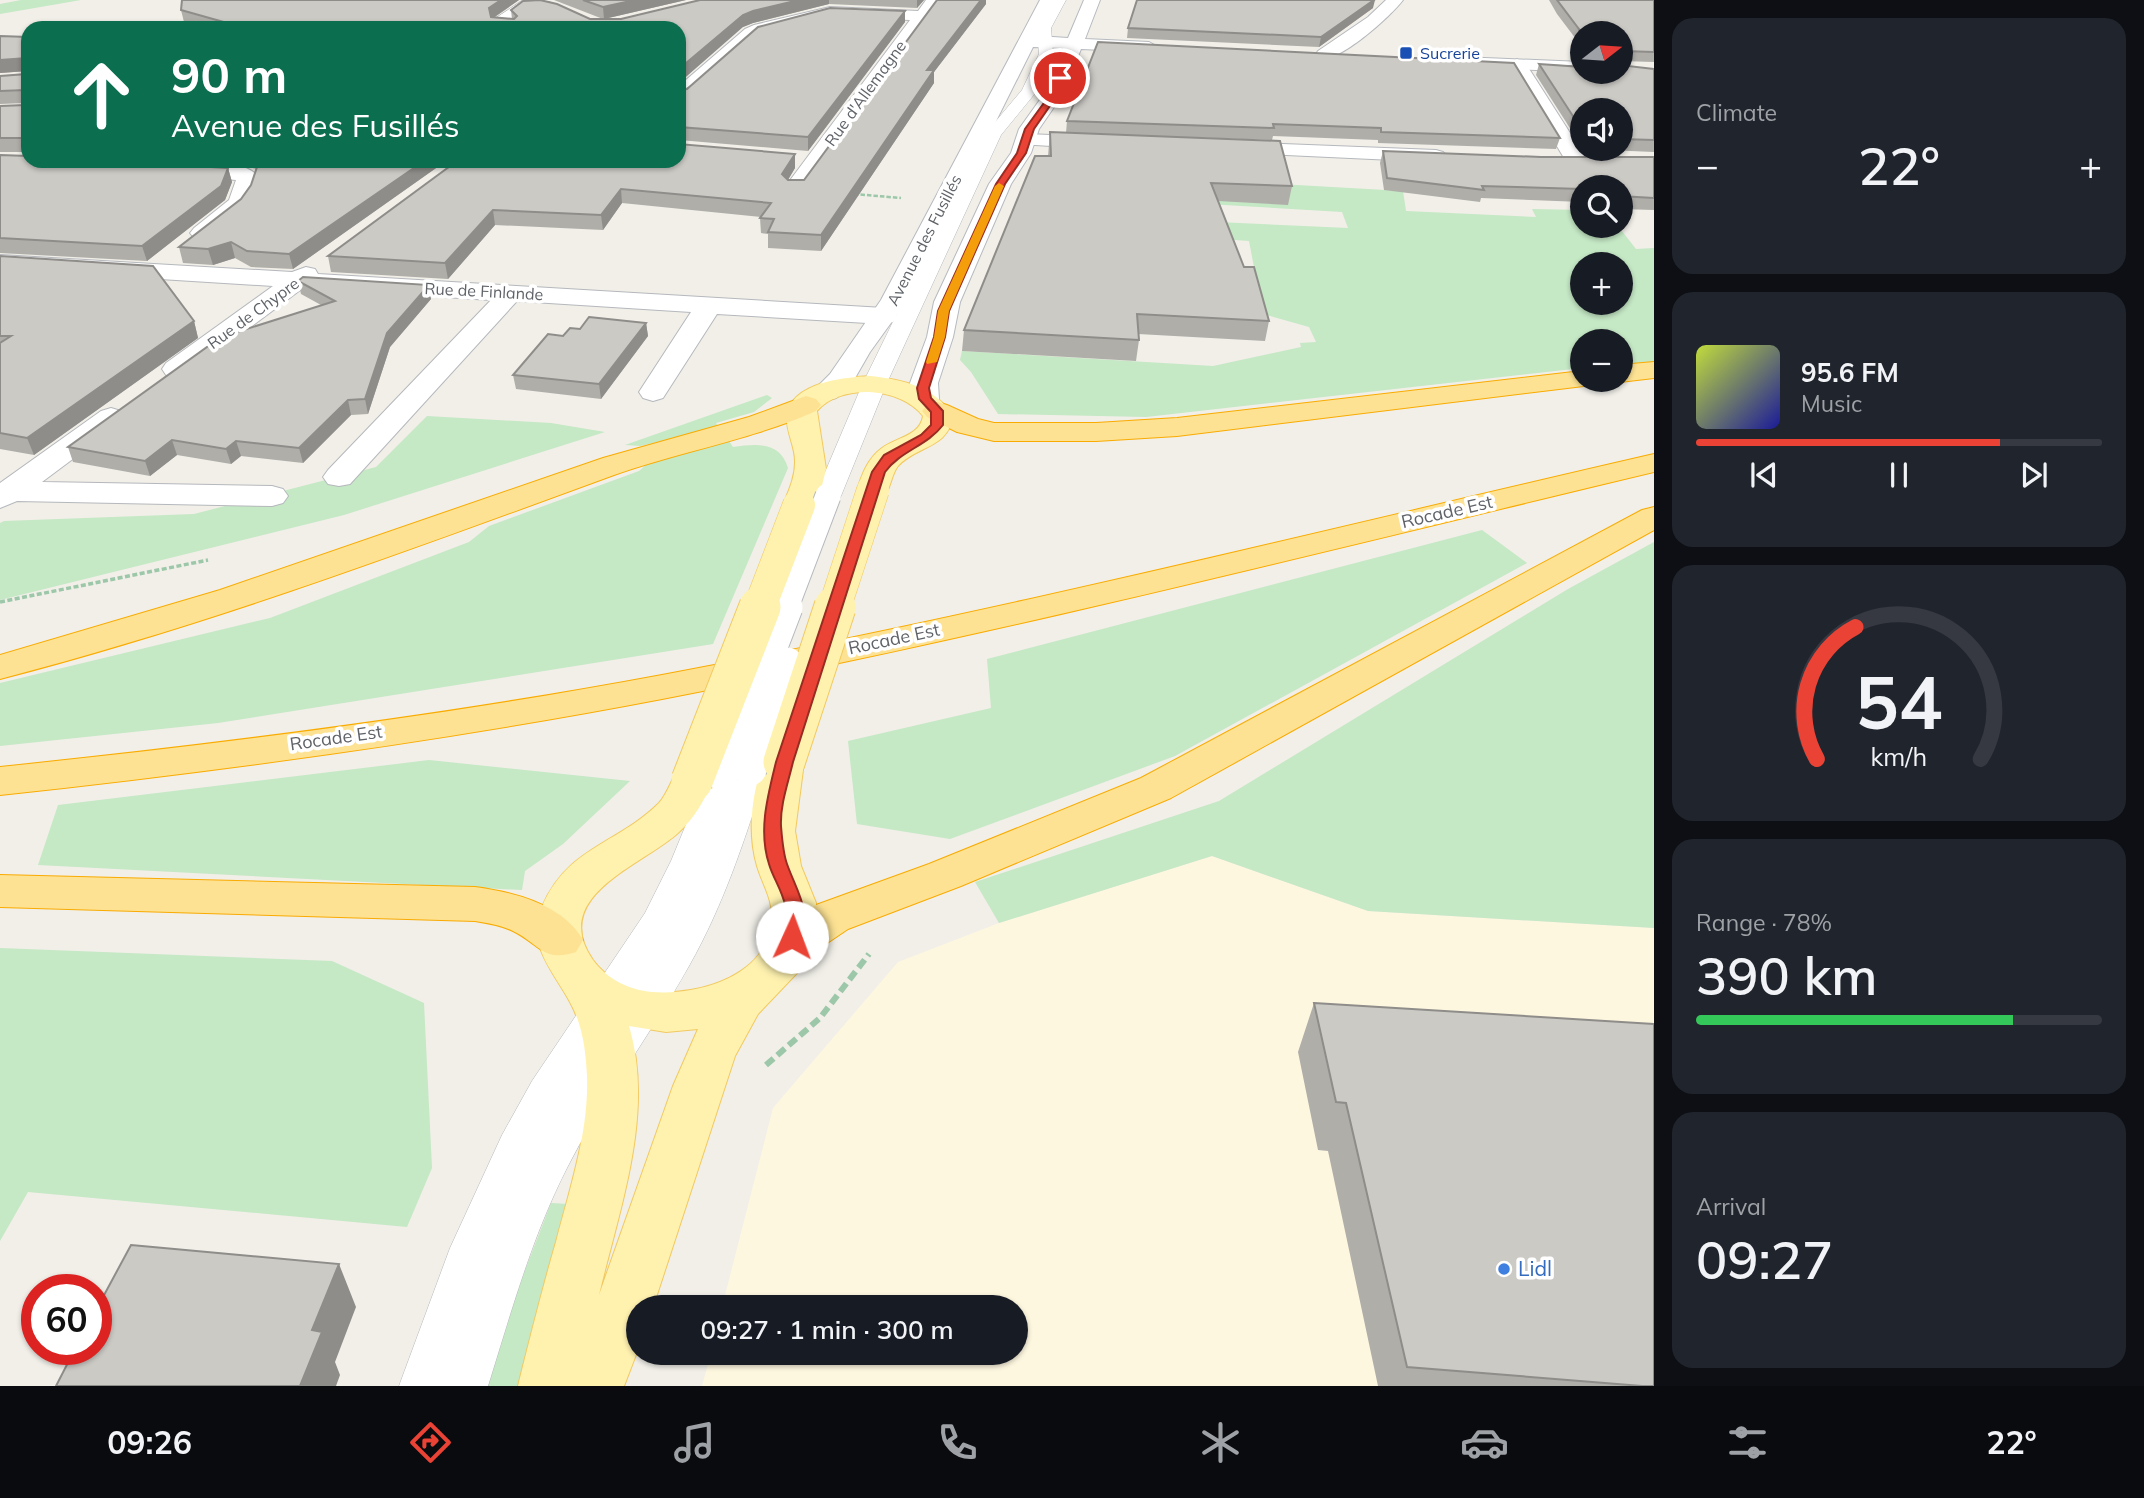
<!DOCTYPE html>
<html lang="en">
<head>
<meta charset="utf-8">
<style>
  body { margin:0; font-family:Mulish,sans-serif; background:#20242c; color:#f1f3f6; height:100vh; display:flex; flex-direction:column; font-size:26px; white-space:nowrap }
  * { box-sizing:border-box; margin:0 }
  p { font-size:23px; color:#9ea1a6 }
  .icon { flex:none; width:38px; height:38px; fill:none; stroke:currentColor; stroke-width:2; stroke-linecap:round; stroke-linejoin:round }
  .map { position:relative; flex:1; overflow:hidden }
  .drawer { display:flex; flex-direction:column; gap:18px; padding:18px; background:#0d0f14; width:490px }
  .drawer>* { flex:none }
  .banner { position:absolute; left:21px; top:21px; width:665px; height:147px; border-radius:21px; box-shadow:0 2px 5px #0004; background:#0b6e4f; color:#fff; overflow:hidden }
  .needle { width:46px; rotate:73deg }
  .tools { position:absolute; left:1570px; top:21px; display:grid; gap:14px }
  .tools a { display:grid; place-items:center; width:63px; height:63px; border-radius:50%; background:#171b24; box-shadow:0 2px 5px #0004; font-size:35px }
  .speed { position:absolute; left:21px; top:1274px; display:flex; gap:14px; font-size:35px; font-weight:700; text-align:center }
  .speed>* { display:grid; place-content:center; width:91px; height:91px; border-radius:50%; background:#171b24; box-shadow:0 2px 5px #0004; line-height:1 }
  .speed .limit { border:10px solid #d22; background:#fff; color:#111 }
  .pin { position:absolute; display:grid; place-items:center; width:60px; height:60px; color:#fff; margin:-30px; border:4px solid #fff; border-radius:50%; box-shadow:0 2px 7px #0007 }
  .me { position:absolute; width:77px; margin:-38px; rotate:2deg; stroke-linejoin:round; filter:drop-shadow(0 0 5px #0008) }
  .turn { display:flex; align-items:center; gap:24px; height:147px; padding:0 35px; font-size:32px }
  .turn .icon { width:91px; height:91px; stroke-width:2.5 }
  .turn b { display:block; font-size:49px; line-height:60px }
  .big { font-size:52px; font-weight:600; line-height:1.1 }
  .drawer .tile { flex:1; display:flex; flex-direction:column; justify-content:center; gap:10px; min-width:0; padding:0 24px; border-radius:21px; background:#20242c }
  .drawer .dial { align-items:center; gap:0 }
  .dial svg { height:182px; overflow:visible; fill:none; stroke:#363941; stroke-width:7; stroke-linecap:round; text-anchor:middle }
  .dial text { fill:#f1f3f6; stroke:none }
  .song { display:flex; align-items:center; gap:21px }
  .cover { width:84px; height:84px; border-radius:10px; background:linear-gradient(135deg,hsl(70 70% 55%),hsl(240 70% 35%)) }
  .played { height:7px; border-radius:4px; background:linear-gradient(90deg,#ea4335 75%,#363941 75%) }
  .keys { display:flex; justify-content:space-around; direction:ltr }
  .heat { display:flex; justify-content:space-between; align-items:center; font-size:38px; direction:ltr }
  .charge { height:10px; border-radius:5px; background:linear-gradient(90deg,#34c759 78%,#363941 0) }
  .trip { position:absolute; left:626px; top:1295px; width:402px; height:70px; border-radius:35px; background:#171b24; box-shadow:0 2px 5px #0004; font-weight:600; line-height:70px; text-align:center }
  .tabs { display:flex; height:112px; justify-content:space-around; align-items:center; background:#090b0e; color:#9ea1a6 }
  .tabs .icon { width:49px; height:49px }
  .tabs .current { color:#ea4335 }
  .tabs b { font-size:32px; color:#f1f3f6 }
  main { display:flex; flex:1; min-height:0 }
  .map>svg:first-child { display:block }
  .commercial { fill:#fef7e0 }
  .green { fill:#c5e8c5; fill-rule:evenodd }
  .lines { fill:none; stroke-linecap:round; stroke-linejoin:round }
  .lane-casing { stroke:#b5b8bc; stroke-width:1 }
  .street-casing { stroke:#b5b8bc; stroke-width:2 }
  .secondary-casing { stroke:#b6babf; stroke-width:2 }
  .primary-casing { stroke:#f2c960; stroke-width:2 }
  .highway-casing { stroke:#f9ab00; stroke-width:2 }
  .path-far2 { stroke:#9cc7a9; stroke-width:2.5; stroke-dasharray:4.5 2; stroke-linecap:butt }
  .path-far1 { stroke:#9cc7a9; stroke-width:3.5; stroke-dasharray:5 2.5; stroke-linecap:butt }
  .path { stroke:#9cc7a9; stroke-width:6; stroke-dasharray:10 5; stroke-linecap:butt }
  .lane { fill:#fff; fill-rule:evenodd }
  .street { fill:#fff; fill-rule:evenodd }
  .secondary { fill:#fff; fill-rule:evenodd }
  .primary { fill:#fff2af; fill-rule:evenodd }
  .highway { fill:#fde293; fill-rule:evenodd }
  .lane-bridge-far1-casing { stroke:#b5b8bc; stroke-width:27; stroke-linecap:butt }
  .lane-bridge-casing { stroke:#b5b8bc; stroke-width:35; stroke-linecap:butt }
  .primary-bridge-far1-casing { stroke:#f2c960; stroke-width:33; stroke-linecap:butt }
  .primary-bridge-casing { stroke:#f2c960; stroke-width:43; stroke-linecap:butt }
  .lane-bridge-far1 { stroke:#fff; stroke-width:25 }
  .lane-bridge { stroke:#fff; stroke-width:33 }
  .primary-bridge-far1 { stroke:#fff2af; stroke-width:32 }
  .primary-bridge { stroke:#fff2af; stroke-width:41 }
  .wall { fill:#afaea9 }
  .shaded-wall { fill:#8f8d8a }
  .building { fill:#cccac5; stroke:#8f8d8a; stroke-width:2 }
  .route { fill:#ea4335; stroke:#982c22; stroke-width:2 }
  .slow { fill:#f59e0b }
  .transit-dot { fill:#1a4fb4; stroke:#fff; stroke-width:2.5 }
  .shop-dot { fill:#3f7fe0; stroke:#fff; stroke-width:2.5 }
  .labels { text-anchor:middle; stroke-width:7; stroke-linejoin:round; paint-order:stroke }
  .far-transit-label { font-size:16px; fill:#164399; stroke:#fff; text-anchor:start }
  .far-street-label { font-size:16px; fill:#5f6368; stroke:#fff }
  .street-label { font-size:18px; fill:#5f6368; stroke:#fff }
  .near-shop-label { font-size:21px; fill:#366cbe; stroke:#fff; text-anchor:start }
</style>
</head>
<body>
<main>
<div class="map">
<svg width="1654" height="1386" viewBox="0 0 1654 1386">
  <rect width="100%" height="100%" fill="#f1efe8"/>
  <path class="commercial" d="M1212,856L1368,911L1654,928V1386H702L711,1353H1017V1307H722L773,1108L898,962L999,923Z"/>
  <path class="green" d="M21,0H81L0,14V4Z
    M1209,180L1403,191L1406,211L1536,217L1532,209L1582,210V226H1618L1636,249L1654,248V362L1621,364L1620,341H1582V368L1146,417L998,414L971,372L960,360L962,351L1213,366L1301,347L1300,343L1316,342L1309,327L1263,314L1249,241L1194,237L1195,221L1348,228L1342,212L1207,204ZM1582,264H1620V303H1582Z
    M767,395L772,398L754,412L716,423L719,428L640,446L625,445Z
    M427,416L551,423L605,432L344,515L0,600V523L4,521L194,514L376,467Z
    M729,441L733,447C757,444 780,441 788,468L713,644L218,723L0,746V683L270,618L469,542L489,526L639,471L654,458Z
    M1482,530L1527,563L1175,756L950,839L857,824L848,741L991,708L987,659Z
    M1654,542V928L1368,911L1212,856L999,923L975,882L1219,801L1568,589Z
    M429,760L630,781L563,844L525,871L522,890L38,865L58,805Z
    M0,948L332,961L424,1003L432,1168L407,1227L28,1192L0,1241Z
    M551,1203L569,1204L518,1386H488L517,1291Z"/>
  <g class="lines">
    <g class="lane-casing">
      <path id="lane" d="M523,0L550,2L557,6L550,10L526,8L508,22L516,28L493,26V20Z
        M1052,0H1066L1051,28L1053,54L1037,91L1001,135L886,385L841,496L837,502L828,504L819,502L815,496L862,385L985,134L1022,90L1039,54L1037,28Z
        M750,758L762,761L767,769C746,837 724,904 689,966C651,1034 603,1097 568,1166C532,1236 511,1312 488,1386H399L450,1248L502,1135L532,1081L645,913L671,861L710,766L722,763L734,767L738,761Z"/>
    </g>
    <g class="street-casing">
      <path id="street" d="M926,0H942L804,192H788L785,187L910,20L830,17L766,33L757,37L686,100L679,102V86L745,29L754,25L830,7L918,11Z
        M1386,0H1403C1391,16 1338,64 1318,59L1315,55L1318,51L1368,17Z
        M1517,59L1526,64L1586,158L1582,162H1568L1564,158L1508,64Z
        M1026,134L1100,137L1107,139L1110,143L1107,147L1100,149L1019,144L1016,140L1019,136Z
        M1231,142L1436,150L1443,152L1447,156L1443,160L1436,162L1224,152L1221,148L1224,144Z
        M178,163C200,164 245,157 259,178L247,208L210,238H194L190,233L194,228L229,200L236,180L170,174L167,169L170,164Z
        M0,255L292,272L306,267L315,269L318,274L884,308L893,310L897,316L893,322L884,324L717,314L663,398L653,401L643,398L639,392L691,312L517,301L350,484L339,486L328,484L323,477L328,470L491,300L303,288L186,375L176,377L166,375L162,369L166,363L273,286L0,269Z
        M111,408L121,411L126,417L121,423L42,482L272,486L283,489L288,496L283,503L272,506L17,501L0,508V483L101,411Z"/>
    </g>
    <g class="secondary-casing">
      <path id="secondary" d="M1040,0H1056L1038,36L1068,38L1084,0H1100L1085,39L1149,42L1158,47L1149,52L1081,49L1063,94L1039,129L1031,153L1011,184L960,302L953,337L938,383L939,399L935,405L925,408L915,405L911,399L910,383L927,337L934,302L989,184L1011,153L1019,129L1044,94L1063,48L1033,47L906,302L870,352L851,385L836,398L826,401L816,398L812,392L830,374L881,300Z
        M1461,57L1582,62V72H1585H1582L1461,67L1455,66L1452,62L1455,58Z"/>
    </g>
    <g class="primary-casing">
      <path id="primary" d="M871,376C904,380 933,386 953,415C949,449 917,445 898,466C891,475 891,488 884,497L873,500L862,497L857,490C862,474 868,458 882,448C897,437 920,436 923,416C901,387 841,383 817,411L826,469L821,490L810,512L799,515L788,512L783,505C788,492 795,478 795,463C796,447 785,431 787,415C792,382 846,377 871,376Z
        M784,748L798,752L804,762L795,831L801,866L816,903L815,936L798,972L758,1014L735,1056L653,1307H639V1347L624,1386H518C530,1338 542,1290 556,1242C570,1188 589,1132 587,1076C586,1053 583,1029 573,1008C557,974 525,948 542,907C567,847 618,844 659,803C667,794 671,781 677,771L692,767L707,771L713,781C704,801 694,819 678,833C643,865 548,896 593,960C607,979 629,990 652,992C699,996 772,975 772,916C772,898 762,883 757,866C747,832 751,782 770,752ZM629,1026L666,1032L698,1029L673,1086L599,1295C619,1209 655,1114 629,1026Z"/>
    </g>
    <g class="highway-casing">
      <path id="highway" d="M1654,362V378L1620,382L1610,380H1620V365Z
        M1582,371V380H1596L1592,385L1177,436L1096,441H994L957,432L927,417L922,411L927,405L937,402L947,405L978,419L994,423H1096L1177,418Z
        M806,396L816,399L821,405L816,411C751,440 681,451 614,475C412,549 209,625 0,679V655L220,590L603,458L749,417Z
        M1654,454V472C1324,551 995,635 662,699C443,741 222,771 0,795V767C222,744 443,716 662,675C995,613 1324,530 1654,454Z
        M1654,507V530L1171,798L961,886L848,929L805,958L789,963L773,958L766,945L773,932L816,905L929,864L1141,778L1642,510Z
        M0,875L475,887C513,892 563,904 583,940L576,952C543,963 540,944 513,931C501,925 488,923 475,921L0,907Z"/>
    </g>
    <path class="path-far2" d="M854,194L901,198"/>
    <path class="path-far1" d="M0,602L208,560"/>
    <path class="path" d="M766,1065L820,1018L869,954"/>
    <use href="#lane" class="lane"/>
    <use href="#street" class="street"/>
    <use href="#secondary" class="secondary"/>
    <use href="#primary" class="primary"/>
    <use href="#highway" class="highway"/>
    <g class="lane-bridge-far1-casing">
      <path id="lane-bridge-far1" d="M785,609L828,496"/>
    </g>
    <g class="lane-bridge-casing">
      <path id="lane-bridge" d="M750,769L787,664
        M722,774L786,607"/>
    </g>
    <g class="primary-bridge-far1-casing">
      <path id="primary-bridge-far1" d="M759,609L799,505
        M834,609L873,490"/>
    </g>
    <g class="primary-bridge-casing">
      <path id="primary-bridge" d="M784,762L835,607
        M692,781L760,607"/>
    </g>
    <use href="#lane-bridge-far1" class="lane-bridge-far1"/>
    <use href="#lane-bridge" class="lane-bridge"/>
    <use href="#primary-bridge-far1" class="primary-bridge-far1"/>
    <use href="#primary-bridge" class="primary-bridge"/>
  </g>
  <path class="wall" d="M182,0H519L495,17L512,19L511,10L590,19H603L554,0H686L604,19H621L700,0H924L917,8L829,4L753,23L743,27L679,28H206L184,22L181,10Z
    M937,0H986V4L934,72V83L821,251L768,248V234L761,233L760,218L761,217L622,203L603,230L495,225L448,279L331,272L328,256L457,161L795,168L788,180H804Z
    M1549,0H1654V62L1620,61V33H1582V47L1557,14Z
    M1373,8L1319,47L1127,38L1128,28Z
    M905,22L808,151L679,140V90Z
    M0,36L28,37V152H0V106L25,105V103L0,104V76L26,74V71L0,73Z
    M1098,42L1560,138L1556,149L1378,143V140L1273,136L1272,140L1066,133L1067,121Z
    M1539,64L1654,69V152L1583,149H1620V110H1582V147L1536,75Z
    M1050,132L1292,186L1288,205L1218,201L1244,267L1269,321L1265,341L1138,334L1139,340L1136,361L962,351L964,330L1048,156Z
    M1383,151L1541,157H1654V210L1620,209V187H1582V202L1481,198L1480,202L1384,190L1380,163Z
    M0,155L228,168L232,182L225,200L147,261L0,253Z
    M188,161H446L293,269L251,267L235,258L213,265L183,263L179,247L241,199L251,185L257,169L229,163Z
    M0,256L194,321L198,338L34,455L0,449Z
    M298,281L431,299L390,347L368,414L351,415L303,463L241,456L231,464L177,455L150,476L73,462L68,447L321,305L301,294Z
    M646,323L648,336L601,399L516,389L513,375L563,336L580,329Z
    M1314,1003L1654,1386H1378L1328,1151L1318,1150L1298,1052Z"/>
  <path class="shaded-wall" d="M501,0H519L490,20L489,8Z
    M635,0H686L604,19L603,7Z
    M799,0H829V4L753,23L743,27L679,83V69L743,15L753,11Z
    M917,0H924L917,8Z
    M981,0H986V4L934,72V83L821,251V235L927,70Z
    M1374,0H1375L1373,8L1319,47L1321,37Z
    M905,11V22L808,151V137Z
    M26,58L28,71L0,73V60Z
    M795,154V168L783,188L782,174Z
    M424,161H446L293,269L289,254Z
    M228,168L232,182L225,200L147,261L142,246Z
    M621,189L622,203L603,230L601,215Z
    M493,210L495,225L448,279L445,263Z
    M231,242L235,258L213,265L208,249Z
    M429,285L431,299L390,347L368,414L365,399L387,333Z
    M194,321L198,338L34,455L27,438Z
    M646,323L648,336L601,399L599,384Z
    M348,400L351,415L303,463L299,448Z
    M172,440L177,455L150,476L145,461Z
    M236,441L241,456L231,464L226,449Z
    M339,1264L356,1307L335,1362L340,1375L336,1386H300L312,1330Z"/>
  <path class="building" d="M182,0H501L489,8L491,17L514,19L517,16L511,10L523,1L540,0L557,4L590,19H621L700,0H799L753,11L743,15L679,69V28H245L181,10Z
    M583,0H635L603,7Z
    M937,0H981L927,70H934L821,235L768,232L774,219L760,218L771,203L621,189L601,215L493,210L445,263L328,256L457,161H679V144L795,154L782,174L788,180H804Z
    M1137,0H1374L1321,37L1128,28Z
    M1557,0H1654V52L1623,51L1620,59V33H1582Z
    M830,8L905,11L808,137L679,127V90L687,89L758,27Z
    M0,36L28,37V144H26L23,138H0V106L25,105V90L0,91V76L26,74V58L0,60Z
    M1098,42L1514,63L1560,138L1381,132V128L1273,124L1274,128L1067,121Z
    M1539,64L1582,67V72H1620V65L1654,69V140L1620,139V110H1582V130Z
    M1050,132L1280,141L1292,186L1211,183L1244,267H1254L1269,321L1137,314L1139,340L964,330L1035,156H1051Z
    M1383,151L1541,157H1654V198L1620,196V187H1582V189L1482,186L1484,190L1387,178Z
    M0,155L28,156V161H108L228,168L221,186L142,246L0,238Z
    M257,161H424L289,254L247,251L231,242L208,249L179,247L241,199L251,185L258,164Z
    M0,256L153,266L194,321L27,438L0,433V343L11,336H0Z
    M303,277L429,285L387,333L365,399L348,400L299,448L236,441L226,449L172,440L145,461L68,447L221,337L335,301L298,281Z
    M589,317L646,323L599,384L513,375L548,334L563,336L570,328L580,329Z
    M1314,1003L1654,1024V1386H1642L1407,1367L1346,1103L1336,1102Z
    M131,1245L339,1264L312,1330L322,1332L300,1386H56L75,1349H96V1310Z"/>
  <path class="route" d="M1058,76L1064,78L1054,100L1034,129L1026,153L1005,184L949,311L945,337L929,388L931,398L943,411V425C927,446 900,451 885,472L793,762C788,783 780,805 781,826C782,838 783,853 787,864C796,890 814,914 799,942L792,945L785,942C780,932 787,917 785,905C782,890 773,878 769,864C758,830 768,795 776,762L872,472L884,455L921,435L931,425V412L919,399L917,388L934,337L938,311L996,184L1017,153L1025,129L1046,100Z"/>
  <path class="slow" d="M999,183L1004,186L949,311L945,337L937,362L927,364L926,362L934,337L938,311L995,186Z"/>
  <rect class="transit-dot" x="1399" y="46" width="14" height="14" rx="3.5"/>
  <circle class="shop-dot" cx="1504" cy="1269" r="7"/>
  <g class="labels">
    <g class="far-transit-label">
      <text x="1420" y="59">Sucrerie</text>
    </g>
    <g class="far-street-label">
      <text transform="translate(865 93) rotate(-54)" y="6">Rue d'Allemagne</text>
      <text transform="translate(924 240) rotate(-63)" y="6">Avenue des Fusillés</text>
      <text transform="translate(484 291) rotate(3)" y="6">Rue de Finlande</text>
      <text transform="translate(253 313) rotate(-36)" y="6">Rue de Chypre</text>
    </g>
    <g class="street-label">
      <text transform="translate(1447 512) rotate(-13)" y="6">Rocade Est</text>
      <text transform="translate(894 639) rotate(-12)" y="6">Rocade Est</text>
      <text transform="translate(336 738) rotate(-8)" y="6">Rocade Est</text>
    </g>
    <g class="near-shop-label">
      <text x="1518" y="1276">Lidl</text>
    </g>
  </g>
</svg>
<div class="tools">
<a><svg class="needle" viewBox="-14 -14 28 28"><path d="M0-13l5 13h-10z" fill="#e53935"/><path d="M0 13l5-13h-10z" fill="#9ea1a6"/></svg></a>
<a><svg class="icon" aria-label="sound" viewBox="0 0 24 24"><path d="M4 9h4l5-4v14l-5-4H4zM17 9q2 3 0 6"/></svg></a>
<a><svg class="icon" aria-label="search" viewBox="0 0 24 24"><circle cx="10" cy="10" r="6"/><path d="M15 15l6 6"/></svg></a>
<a>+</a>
<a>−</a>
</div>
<div class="speed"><div class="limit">60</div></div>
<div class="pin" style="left:1060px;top:78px;background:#d93025"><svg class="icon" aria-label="arrive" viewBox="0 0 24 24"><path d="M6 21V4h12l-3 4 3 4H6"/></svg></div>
<svg class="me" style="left:792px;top:937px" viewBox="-20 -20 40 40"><circle r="19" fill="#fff"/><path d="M0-13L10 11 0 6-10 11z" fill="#ea4335"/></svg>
<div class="trip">09:27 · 1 min · 300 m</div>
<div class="banner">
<div class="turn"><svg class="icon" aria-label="ahead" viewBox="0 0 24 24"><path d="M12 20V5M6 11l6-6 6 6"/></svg><div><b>90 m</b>Avenue des Fusillés</div></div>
</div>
</div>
<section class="drawer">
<div class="tile"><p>Climate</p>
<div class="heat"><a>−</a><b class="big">22°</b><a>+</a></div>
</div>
<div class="tile">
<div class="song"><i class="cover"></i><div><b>95.6 FM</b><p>Music</p></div></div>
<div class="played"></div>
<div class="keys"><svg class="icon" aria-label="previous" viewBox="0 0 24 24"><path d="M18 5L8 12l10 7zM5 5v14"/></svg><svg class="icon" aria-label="pause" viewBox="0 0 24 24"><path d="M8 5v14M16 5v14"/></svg><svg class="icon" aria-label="next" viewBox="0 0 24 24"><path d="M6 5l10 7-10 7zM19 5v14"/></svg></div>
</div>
<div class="tile dial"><svg viewBox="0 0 100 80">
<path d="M14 69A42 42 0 1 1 86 69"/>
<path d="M14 69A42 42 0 0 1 31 11" stroke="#ea4335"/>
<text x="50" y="56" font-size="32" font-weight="700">54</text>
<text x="50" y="72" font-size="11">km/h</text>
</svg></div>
<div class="tile"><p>Range · 78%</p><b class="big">390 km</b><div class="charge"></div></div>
<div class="tile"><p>Arrival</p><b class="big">09:27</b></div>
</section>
</main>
<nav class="tabs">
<b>09:26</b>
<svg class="icon current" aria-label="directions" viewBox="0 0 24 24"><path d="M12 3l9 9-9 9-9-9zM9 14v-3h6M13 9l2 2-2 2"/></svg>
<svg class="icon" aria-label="music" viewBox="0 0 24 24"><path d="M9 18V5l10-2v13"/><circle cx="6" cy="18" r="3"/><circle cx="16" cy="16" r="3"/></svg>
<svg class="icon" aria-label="phone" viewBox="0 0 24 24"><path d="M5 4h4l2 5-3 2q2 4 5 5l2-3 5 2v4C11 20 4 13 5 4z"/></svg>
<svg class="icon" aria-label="climate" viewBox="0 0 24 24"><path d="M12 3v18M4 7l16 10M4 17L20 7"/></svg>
<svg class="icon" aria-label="car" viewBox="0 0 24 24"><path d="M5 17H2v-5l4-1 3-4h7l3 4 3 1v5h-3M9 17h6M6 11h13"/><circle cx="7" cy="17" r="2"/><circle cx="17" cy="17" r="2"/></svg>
<svg class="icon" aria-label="filters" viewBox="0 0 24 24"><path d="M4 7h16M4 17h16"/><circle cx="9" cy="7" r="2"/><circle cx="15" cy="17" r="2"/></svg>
<b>22°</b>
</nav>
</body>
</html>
